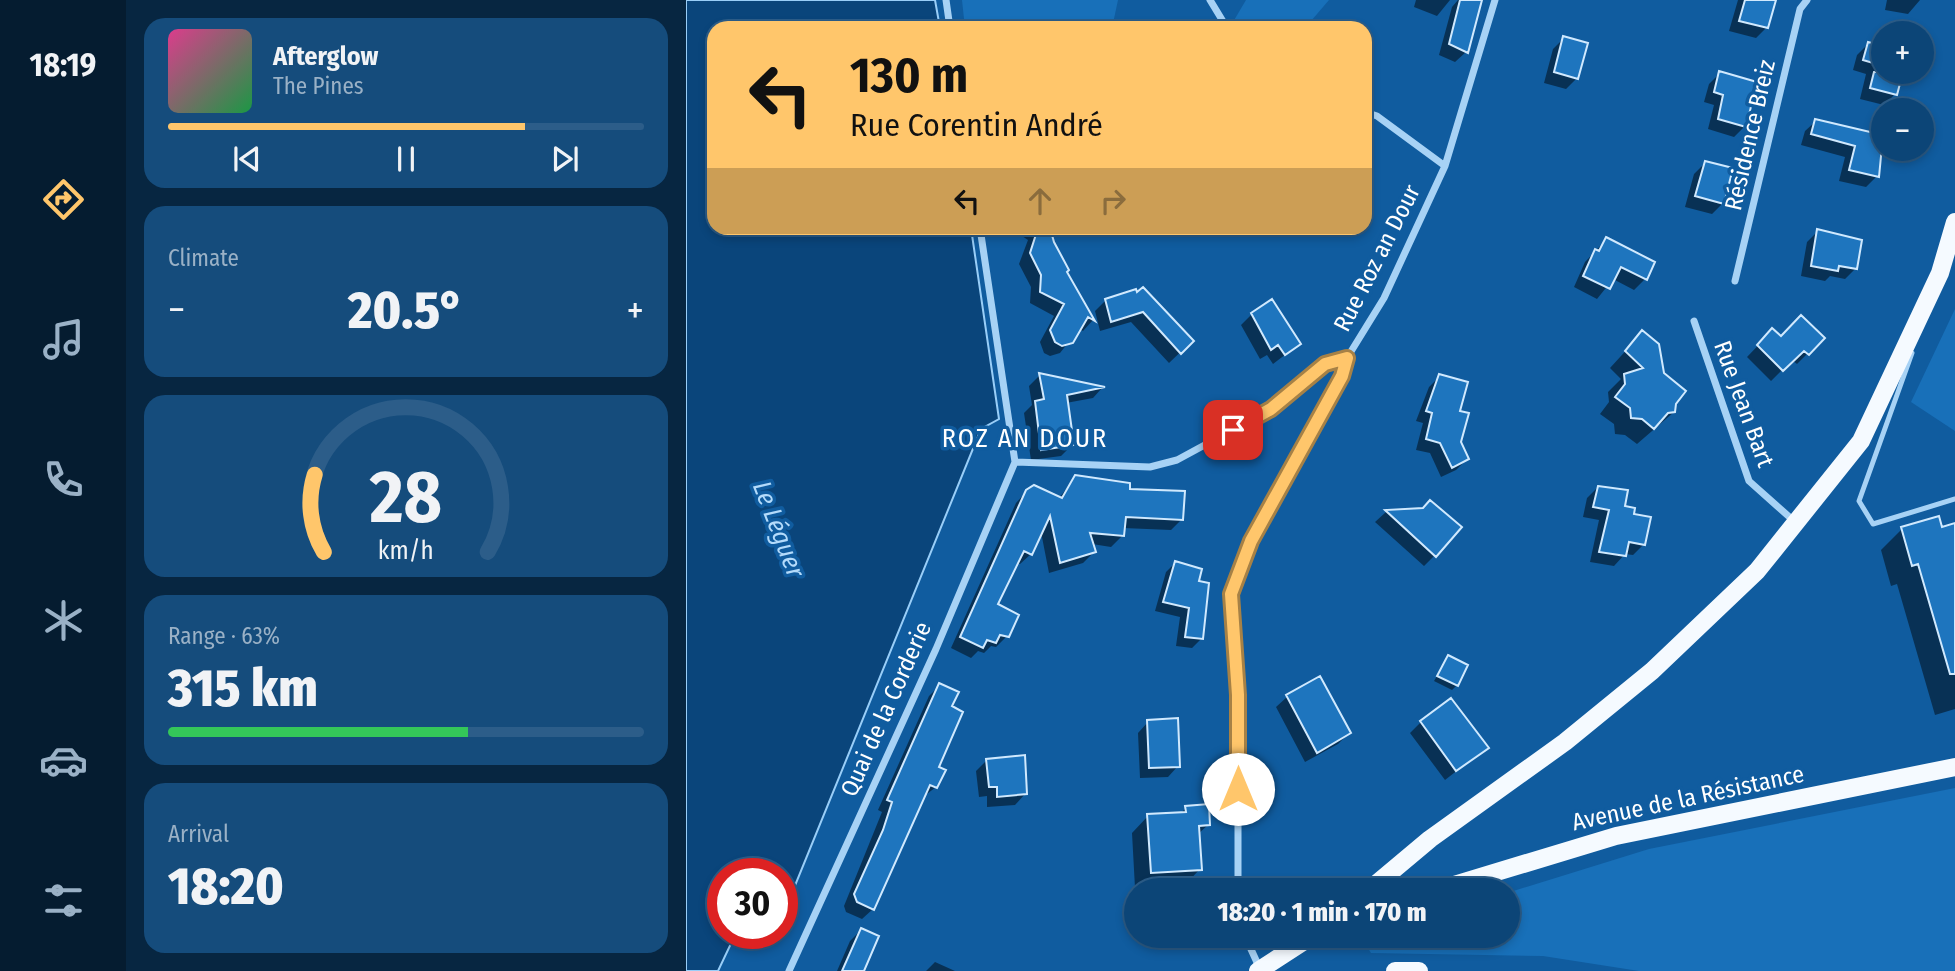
<!DOCTYPE html>
<html lang="en">
<head>
<meta charset="utf-8">
<style>
  body { margin:0; font-family:"Fira Sans Condensed",sans-serif; background:#154c7c; color:#f1f3f6; height:100vh; display:flex; flex-direction:column; font-size:26px; white-space:nowrap }
  * { box-sizing:border-box; margin:0 }
  p { font-size:23px; color:#9ab1c6 }
  .icon { flex:none; width:38px; height:38px; fill:none; stroke:currentColor; stroke-width:2; stroke-linecap:round; stroke-linejoin:round }
  .map { position:relative; flex:1; overflow:hidden }
  .sheet { display:flex; flex-direction:column; gap:18px; padding:18px; background:#072641; width:560px }
  .sheet>* { flex:none }
  .top-card { position:absolute; left:21px; top:21px; width:665px; height:214px; border-radius:21px; box-shadow:0 4px 10px #0003,0 0 0 2px #2c5d89; background:#ffc66b; color:#111; overflow:hidden }
  .fabs { position:absolute; left:1185px; top:21px; display:grid; gap:14px }
  .fabs a { display:grid; place-items:center; width:63px; height:63px; border-radius:50%; background:#0c4577; box-shadow:0 4px 10px #0003,0 0 0 2px #2c5d89; font-size:35px }
  .speed { position:absolute; left:21px; top:858px; display:flex; gap:14px; font-size:35px; font-weight:700; text-align:center }
  .speed>* { display:grid; place-content:center; width:91px; height:91px; border-radius:50%; background:#0c4577; box-shadow:0 4px 10px #0003,0 0 0 2px #2c5d89; line-height:1 }
  .speed .limit { border:10px solid #d22; background:#fff; color:#111 }
  .pin { position:absolute; display:grid; place-items:center; width:60px; height:60px; color:#fff; margin:-30px; border-radius:14px; box-shadow:0 4px 10px #0006 }
  .me { position:absolute; width:77px; margin:-38px; rotate:0deg; stroke-linejoin:round; filter:drop-shadow(0 0 5px #0008) }
  .turn { display:flex; align-items:center; gap:24px; height:147px; padding:0 28px; font-size:32px }
  .turn .icon { width:91px; height:91px; stroke-width:2.5 }
  .turn b { display:block; font-size:49px; line-height:60px }
  .lanes { display:flex; align-items:center; height:66px; padding:0 28px; background:#0003; justify-content:center; gap:35px; direction:ltr }
  .lanes .off { opacity:.35 }
  .big { font-size:52px; font-weight:800; line-height:1.1 }
  .sheet .widget { flex:1; display:flex; flex-direction:column; justify-content:center; gap:10px; min-width:0; padding:0 24px; border-radius:21px; background:#154c7c }
  .sheet .dial { align-items:center; gap:0 }
  .dial svg { height:182px; overflow:visible; fill:none; stroke:#2c5d89; stroke-width:7; stroke-linecap:round; text-anchor:middle }
  .dial text { fill:#f1f3f6; stroke:none }
  .song { display:flex; align-items:center; gap:21px }
  .cover { width:84px; height:84px; border-radius:10px; background:linear-gradient(135deg,hsl(330 70% 55%),hsl(140 70% 35%)) }
  .played { height:7px; border-radius:4px; background:linear-gradient(90deg,#ffc66b 75%,#2c5d89 75%) }
  .keys { display:flex; justify-content:space-around; direction:ltr }
  .heat { display:flex; justify-content:space-between; align-items:center; font-size:38px; direction:ltr }
  .charge { height:10px; border-radius:5px; background:linear-gradient(90deg,#34c759 63%,#2c5d89 0) }
  .trip { position:absolute; left:438px; top:878px; width:396px; height:70px; border-radius:35px; background:#0c4577; box-shadow:0 4px 10px #0003,0 0 0 2px #2c5d89; font-weight:800; line-height:70px; text-align:center }
  main { display:flex; flex:1; min-height:0 }
  .menu { display:flex; flex-direction:column; width:126px; justify-content:space-around; align-items:center; background:#051c30; color:#9ab1c6 }
  .menu .icon { width:49px; height:49px }
  .menu .active { color:#ffc66b }
  .menu b { font-size:32px; color:#f1f3f6 }
  .map>svg:first-child { display:block }
  .green { fill:#1870b9 }
  .water { fill:#0a457b; stroke:#99cef8; stroke-width:2 }
  .shadow { fill:#0007 }
  .building { fill:#1e75be; stroke:#d0e9fe; stroke-width:2 }
  .lines { fill:none; stroke-linecap:round; stroke-linejoin:round }
  .service { stroke:#a7d2f5; stroke-width:5 }
  .minor { stroke:#a7d2f5; stroke-width:7 }
  .primary { stroke:#f5faff; stroke-width:18 }
  .route-casing { stroke:#a68146; stroke-width:18 }
  .route { stroke:#ffc66b; stroke-width:12 }
  .labels { text-anchor:middle; stroke-width:7; stroke-linejoin:round; paint-order:stroke }
  .street-label { font-size:24px; fill:#fff; stroke:#105c9f }
  .neighbourhood-label { font-size:26px; letter-spacing:2px; fill:#fff; stroke:#105c9f }
  .water-label { font-size:26px; font-style:italic; fill:#b4dbfb; stroke:#105c9f }
</style>
</head>
<body>
<main>
<nav class="menu">
<b>18:19</b>
<svg class="icon active" aria-label="directions" viewBox="0 0 24 24"><path d="M12 3l9 9-9 9-9-9zM9 14v-3h6M13 9l2 2-2 2"/></svg>
<svg class="icon" aria-label="music" viewBox="0 0 24 24"><path d="M9 18V5l10-2v13"/><circle cx="6" cy="18" r="3"/><circle cx="16" cy="16" r="3"/></svg>
<svg class="icon" aria-label="phone" viewBox="0 0 24 24"><path d="M5 4h4l2 5-3 2q2 4 5 5l2-3 5 2v4C11 20 4 13 5 4z"/></svg>
<svg class="icon" aria-label="climate" viewBox="0 0 24 24"><path d="M12 3v18M4 7l16 10M4 17L20 7"/></svg>
<svg class="icon" aria-label="car" viewBox="0 0 24 24"><path d="M5 17H2v-5l4-1 3-4h7l3 4 3 1v5h-3M9 17h6M6 11h13"/><circle cx="7" cy="17" r="2"/><circle cx="17" cy="17" r="2"/></svg>
<svg class="icon" aria-label="filters" viewBox="0 0 24 24"><path d="M4 7h16M4 17h16"/><circle cx="9" cy="7" r="2"/><circle cx="15" cy="17" r="2"/></svg>
</nav>
<section class="sheet">
<div class="widget">
<div class="song"><i class="cover"></i><div><b>Afterglow</b><p>The Pines</p></div></div>
<div class="played"></div>
<div class="keys"><svg class="icon" aria-label="previous" viewBox="0 0 24 24"><path d="M18 5L8 12l10 7zM5 5v14"/></svg><svg class="icon" aria-label="pause" viewBox="0 0 24 24"><path d="M8 5v14M16 5v14"/></svg><svg class="icon" aria-label="next" viewBox="0 0 24 24"><path d="M6 5l10 7-10 7zM19 5v14"/></svg></div>
</div>
<div class="widget"><p>Climate</p>
<div class="heat"><a>−</a><b class="big">20.5°</b><a>+</a></div>
</div>
<div class="widget dial"><svg viewBox="0 0 100 80">
<path d="M14 69A42 42 0 1 1 86 69"/>
<path d="M14 69A42 42 0 0 1 10 35" stroke="#ffc66b"/>
<text x="50" y="56" font-size="32" font-weight="700">28</text>
<text x="50" y="72" font-size="11">km/h</text>
</svg></div>
<div class="widget"><p>Range · 63%</p><b class="big">315 km</b><div class="charge"></div></div>
<div class="widget"><p>Arrival</p><b class="big">18:20</b></div>
</section>
<div class="map">
<svg width="1269" height="971" viewBox="0 0 1269 971">
  <rect width="100%" height="100%" fill="#105c9f"/>
  <path class="green" d="M276,0H432L426,28H279Z
    M560,0H643L619,28H553L547,22Z
    M1269,309V431L1225,402Z
    M1269,788V971H953L857,956L685,953L676,939L685,936H821V893L963,849Z"/>
  <path class="water" d="M0,0H249L254,28H28V228H285L313,419L295,429L106,893L96,889V873H37V933H50L32,971H0Z"/>
  <path class="shadow" d="M730,0H764L751,16L728,7Z
    M772,0H790L780,52L769,62L753,55L766,7Z
    M1052,0H1088L1081,27L1070,38L1043,31Z
    M1201,0H1234L1222,14L1199,10Z
    M878,38L891,78L880,89L858,83L867,49Z
    M1182,44L1197,48V72H1215L1209,94L1198,105L1174,99L1180,74L1167,70L1171,55Z
    M1034,73L1059,126L1048,137L1022,129L1028,105L1018,102L1023,84Z
    M1130,121L1197,136L1191,176L1180,187L1153,181L1159,157L1115,145L1119,131Z
    M1019,163L1037,203L1026,214L999,207L1008,174Z
    M324,228H363L366,243L407,320L397,331L393,329L374,353L364,356L358,353L354,342L368,316L344,303L345,287L333,264L342,240Z
    M1132,231L1157,235L1170,268L1159,279L1144,276L1139,281L1115,276L1121,242Z
    M921,239L959,279L948,290L927,279L911,299L888,287L899,262Z
    M449,291L506,341L483,363L445,322L414,331L409,311L420,300Z
    M566,314L613,344L587,364L581,355L574,359L555,325Z
    M1086,331L1094,338H1137L1111,364L1106,360L1085,381L1061,357Z
    M956,333L977,374L988,403V412L951,444L939,435L929,434L928,424L914,414L923,402L922,392L935,379L924,368Z
    M354,375L416,388L407,398L380,403L386,445L375,456L345,460L338,413L346,405L343,386Z
    M754,376L772,412L773,442L781,459L770,470L755,477L744,453L730,450L737,423L730,421L743,387Z
    M390,477L442,490L496,519L485,530L437,528L436,536L425,547L406,544L408,552L397,563L363,573L355,532L345,554L334,564L330,563L310,605L321,636L310,647L305,646L298,653L292,651L285,658L265,648L330,503L341,491L373,498Z
    M912,487L937,508L958,544L947,555L939,554L928,566L904,562L913,520L897,517L901,498Z
    M737,509L749,555L738,566L689,522L700,512Z
    M1269,525V709L1249,715L1211,584L1205,586L1195,550L1216,529H1255Z
    M489,563L510,583L515,639L506,648L490,646L494,617L469,611L480,572Z
    M762,658L771,685L766,690L748,681Z
    M633,679L663,733L652,744L619,762L590,707L601,697Z
    M254,685L264,707L251,768L250,787L237,797L187,909L176,919L160,912L158,906L196,812L192,810L243,696Z
    M462,722L492,766L482,777L454,778L452,733Z
    M735,722L800,748L759,780L724,733Z
    M301,760L339,794L329,805L301,807V796L293,797L290,771Z
    M500,808L522,825L512,834L514,869L498,886L449,888L446,833L462,816L494,814Z
    M175,930L176,971H151L164,941Z
    M484,936H545L535,946L483,942Z
    M249,962L269,971H240Z"/>
  <path class="building" d="M774,0H796L782,53L763,44Z
    M1059,0H1090L1082,28L1053,21Z
    M877,36L902,43L892,79L868,72Z
    M1182,42L1197,46V66L1177,60Z
    M1033,71L1071,82L1060,127L1032,119L1037,95L1028,92Z
    M1188,72H1217L1211,95L1184,88Z
    M1129,119L1197,135L1193,177L1163,170L1169,146L1125,134Z
    M1019,161L1047,168L1038,204L1009,196Z
    M352,228H364L368,242L383,270L381,272L409,321L402,317L387,343L376,346L369,342L364,330L378,304L354,292L355,275L344,253Z
    M1131,229L1176,240L1171,269L1153,266L1152,271L1125,266Z
    M920,237L969,262L961,280L935,267L924,289L897,276L909,249L913,251Z
    M457,287L508,341L495,354L457,312L425,322L419,299L450,289L451,292Z
    M586,299L615,344L599,355L592,345L585,350L565,313Z
    M1115,315L1139,338L1123,355L1118,351L1097,371L1071,345L1086,328L1095,336Z
    M956,330L973,344L978,373L1000,391L990,404L989,412L982,413L968,429L956,419L945,418L944,408L929,397L939,384L938,374L957,368L939,351Z
    M353,373L419,387L381,395L388,445L355,450L349,401L358,399Z
    M753,374L782,382L774,411L783,413L775,442L783,459L766,468L754,443L740,439L746,413L740,411Z
    M389,475L444,483V489L499,491L497,520L440,517L438,536L404,533L410,552L374,563L364,516L346,555L338,551L312,604L333,615L323,637L314,635L310,643L301,640L297,648L274,637L340,490L348,485L376,498Z
    M912,486L942,490L939,506L949,508L948,514L965,517L959,545L943,542L940,556L913,552L923,510L907,507Z
    M744,500L776,527L750,557L699,510L737,508Z
    M1253,516L1256,527L1269,523V674H1264L1232,564L1226,566L1215,527Z
    M489,561L516,569L513,581L523,583L517,639L499,637L503,608L477,602Z
    M762,655L782,665L772,686L751,676Z
    M634,676L665,733L631,753L600,695Z
    M253,683L273,692L266,706L277,712L253,767L260,770L251,788L244,785L188,910L171,902L168,894L197,830L206,802L201,800Z
    M765,698L803,748L770,771L734,721Z
    M492,718L494,767L463,768L461,720Z
    M339,755L341,794L311,797V787H303L300,759Z
    M523,804L524,825L513,826L516,870L465,873L461,814L500,812L499,806Z
    M175,928L193,936L178,971H156Z"/>
  <g class="lines">
    <path class="service" d="M1226,353L1173,501L1187,524L1269,499"/>
    <path class="minor" d="M260,0L264,28
      M524,0L541,28
      M679,112L691,116L759,166
      M294,228L329,462
      M1049,281L1114,9L1121,0
      M1008,321L1063,481L1109,522
      M329,462L464,467L491,460L585,409L639,364L661,358
      M552,891V695L545,595L565,541L656,376L661,358L698,298L759,166L809,0
      M559,936L574,969
      M103,971L250,649L329,462"/>
    <path class="primary" d="M682,891L744,839L879,742L966,671L1071,571L1175,441L1254,273L1269,222
      M748,891L930,836L1269,767
      M572,971L626,936
      M709,971H733"/>
  </g>
  <g class="lines">
    <g class="route-casing">
      <path id="route" d="M547,430L585,409L639,364L661,358L656,376L565,541L545,594L552,695V789"/>
    </g>
    <use href="#route" class="route"/>
  </g>
  <g class="labels">
    <g class="street-label">
      <text transform="translate(1064 135) rotate(-77)" y="8">Résidence Breiz</text>
      <text transform="translate(691 258) rotate(-63)" y="8">Rue Roz an Dour</text>
      <text transform="translate(1058 404) rotate(70)" y="8">Rue Jean Bart</text>
      <text transform="translate(200 709) rotate(-66)" y="8">Quai de la Corderie</text>
      <text transform="translate(1002 798) rotate(-12)" y="8">Avenue de la Résistance</text>
    </g>
    <g class="neighbourhood-label">
      <text x="339" y="447">ROZ AN DOUR</text>
    </g>
    <g class="water-label">
      <text transform="translate(93 529) rotate(69)" y="9">Le Léguer</text>
    </g>
  </g>
</svg>
<div class="fabs">
<a>+</a>
<a>−</a>
</div>
<div class="speed"><div class="limit">30</div></div>
<div class="pin" style="left:547px;top:430px;background:#d93025"><svg class="icon" aria-label="arrive" viewBox="0 0 24 24"><path d="M6 21V4h12l-3 4 3 4H6"/></svg></div>
<svg class="me" style="left:552px;top:789px" viewBox="-20 -20 40 40"><circle r="19" fill="#fff"/><path d="M0-13L10 11 0 6-10 11z" fill="#ffc66b"/></svg>
<div class="trip">18:20 · 1 min · 170 m</div>
<div class="top-card">
<div class="turn"><svg class="icon" aria-label="left" viewBox="0 0 24 24"><path d="M17 20v-9H6M10 6l-5 5 5 5"/></svg><div><b>130 m</b>Rue Corentin André</div></div>
<div class="lanes"><svg class="icon" aria-label="left" viewBox="0 0 24 24"><path d="M17 20v-9H6M10 6l-5 5 5 5"/></svg><svg class="icon off" aria-label="ahead" viewBox="0 0 24 24"><path d="M12 20V5M6 11l6-6 6 6"/></svg><svg class="icon off" aria-label="right" viewBox="0 0 24 24"><path d="M7 20v-9h11M14 6l5 5-5 5"/></svg></div>
</div>
</div>
</main>
</body>
</html>
